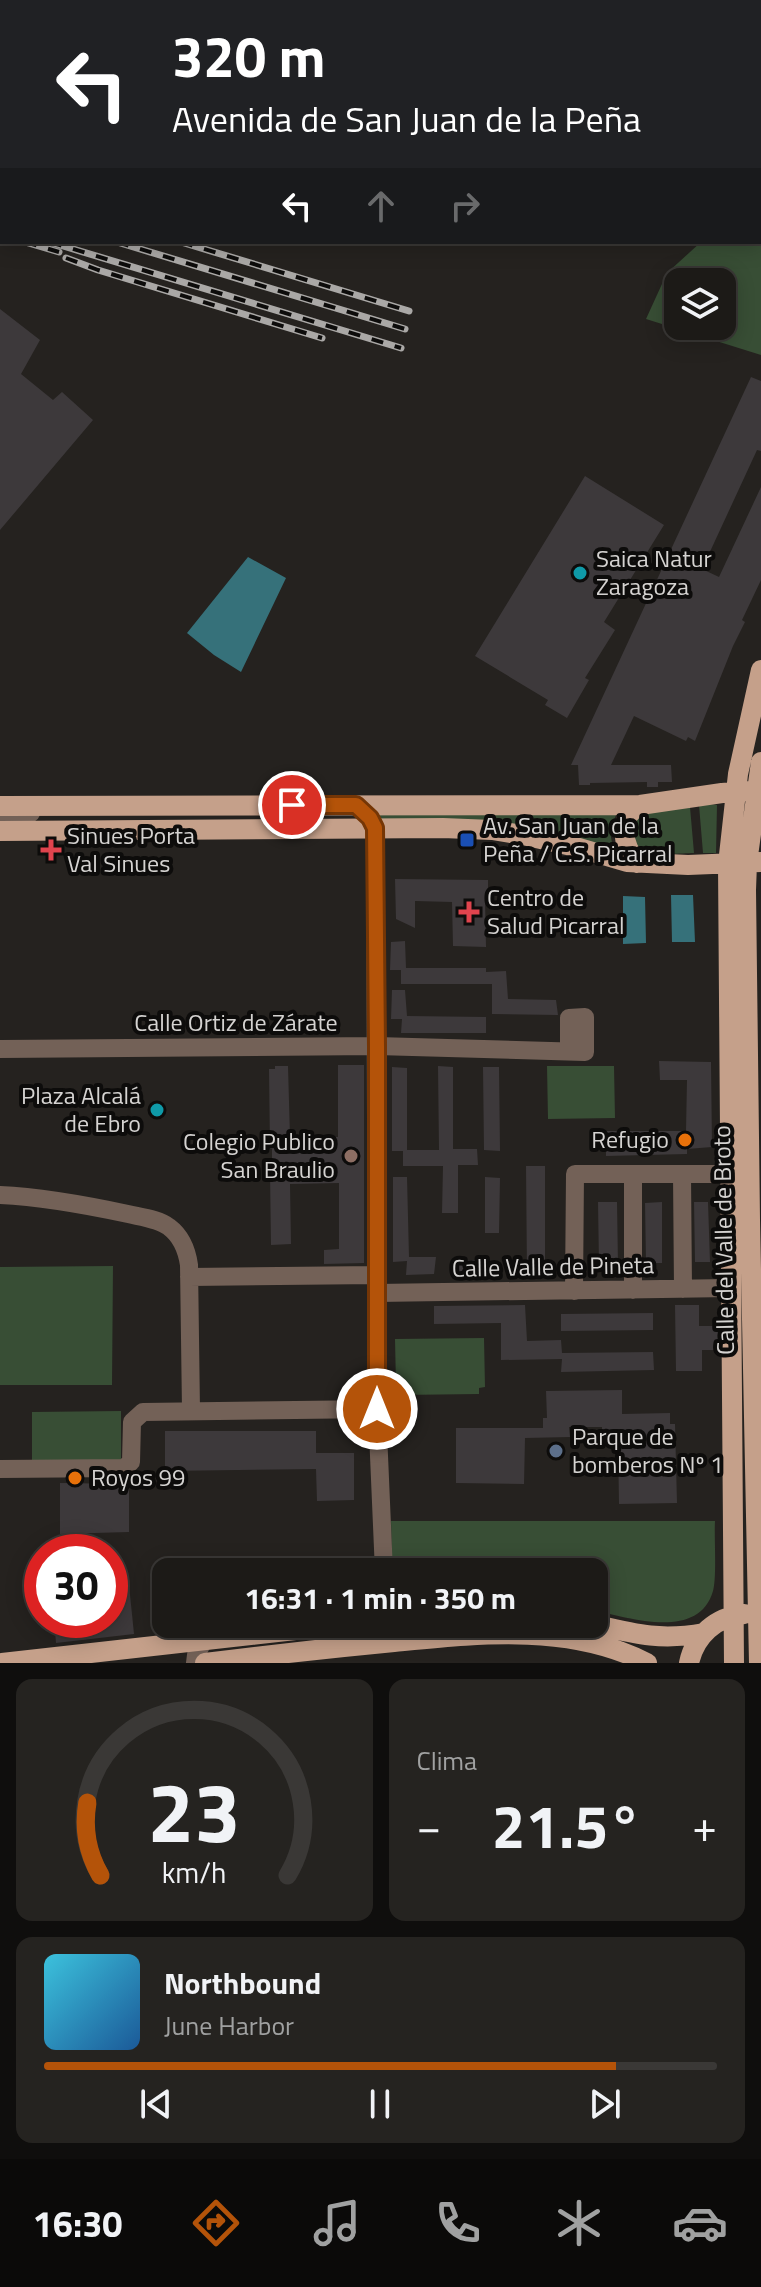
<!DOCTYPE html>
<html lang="es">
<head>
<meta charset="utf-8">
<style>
  body { margin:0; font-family:"Titillium Web",sans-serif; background:#252320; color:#f1f3f6; height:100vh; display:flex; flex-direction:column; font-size:30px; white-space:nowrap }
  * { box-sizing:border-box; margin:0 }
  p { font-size:26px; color:#a0a1a1 }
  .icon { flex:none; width:44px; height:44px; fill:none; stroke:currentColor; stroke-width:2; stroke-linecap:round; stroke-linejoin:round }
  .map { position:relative; height:1663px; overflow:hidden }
  .sheet { display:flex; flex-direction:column; gap:16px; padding:16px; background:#0f0e0d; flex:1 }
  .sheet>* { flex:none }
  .top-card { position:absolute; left:0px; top:0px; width:762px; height:244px; box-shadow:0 4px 20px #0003,0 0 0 2px #3a3836; background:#202124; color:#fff; overflow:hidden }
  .tools { position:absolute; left:664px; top:268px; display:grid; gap:16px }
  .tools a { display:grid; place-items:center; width:72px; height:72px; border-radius:16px; background:#1c1a17; box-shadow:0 4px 20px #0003,0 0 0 2px #3a3836; font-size:40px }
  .speed { position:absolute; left:24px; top:1534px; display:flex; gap:16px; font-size:40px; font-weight:700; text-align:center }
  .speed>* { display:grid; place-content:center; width:104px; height:104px; border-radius:50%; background:#1c1a17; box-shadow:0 4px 20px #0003,0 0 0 2px #3a3836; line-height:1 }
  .speed .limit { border:12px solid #d22; background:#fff; color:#111 }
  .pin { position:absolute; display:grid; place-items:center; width:68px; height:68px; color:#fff; margin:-34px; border:4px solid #fff; border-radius:50%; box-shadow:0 2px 8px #0007 }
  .me { position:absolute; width:88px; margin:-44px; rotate:0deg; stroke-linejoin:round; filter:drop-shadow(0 0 6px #0008) }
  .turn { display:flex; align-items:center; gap:28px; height:168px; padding:0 40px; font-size:36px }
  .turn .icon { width:104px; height:104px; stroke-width:2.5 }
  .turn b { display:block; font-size:56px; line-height:68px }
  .lanes { display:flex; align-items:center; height:76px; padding:0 40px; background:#0003; justify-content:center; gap:40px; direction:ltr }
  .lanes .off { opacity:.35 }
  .big { font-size:60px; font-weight:700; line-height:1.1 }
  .sheet .widget { flex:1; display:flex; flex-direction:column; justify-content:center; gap:12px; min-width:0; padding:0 28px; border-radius:16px; background:#252320 }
  .sheet .dial { align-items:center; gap:0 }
  .dial svg { height:208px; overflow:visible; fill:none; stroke:#3a3836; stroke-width:7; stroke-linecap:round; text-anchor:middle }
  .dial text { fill:#f1f3f6; stroke:none }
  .song { display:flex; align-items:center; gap:24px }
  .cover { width:96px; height:96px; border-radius:12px; background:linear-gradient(135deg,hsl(190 70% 55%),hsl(210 70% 35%)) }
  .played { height:8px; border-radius:4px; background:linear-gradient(90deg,#b45309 85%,#3a3836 85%) }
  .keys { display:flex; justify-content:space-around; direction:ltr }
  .heat { display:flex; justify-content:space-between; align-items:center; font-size:44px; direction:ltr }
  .sheet .tiles { flex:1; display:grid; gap:16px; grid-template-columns:1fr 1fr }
  .widget:last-child { grid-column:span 2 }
  .trip { position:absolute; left:152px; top:1558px; width:456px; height:80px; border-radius:16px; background:#1c1a17; box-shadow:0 4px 20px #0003,0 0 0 2px #3a3836; font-weight:700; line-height:80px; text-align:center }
  .tab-bar { display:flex; height:128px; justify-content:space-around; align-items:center; background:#0b0a09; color:#a0a1a1 }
  .tab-bar .icon { width:56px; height:56px }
  .tab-bar .selected { color:#b45309 }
  .tab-bar b { font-size:36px; color:#f1f3f6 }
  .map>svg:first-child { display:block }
  .green { fill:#384e35; fill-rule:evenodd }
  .water { fill:#36717a }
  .building { fill:#3d393b }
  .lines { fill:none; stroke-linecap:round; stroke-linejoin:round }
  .minor { stroke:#736157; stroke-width:18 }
  .major { stroke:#c5a08a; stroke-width:20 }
  .rail-casing { stroke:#aaa8a6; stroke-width:7 }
  .rail { stroke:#0d0c0b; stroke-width:4; stroke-dasharray:12; stroke-linecap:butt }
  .route-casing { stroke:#753606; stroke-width:20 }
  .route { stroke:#b45309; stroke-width:14 }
  .culture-dot { fill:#0f9aa8; stroke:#0d0c0b; stroke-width:3 }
  .transit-dot { fill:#1a4fb4; stroke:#0d0c0b; stroke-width:3 }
  .health-dot { fill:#e0444e; stroke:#0d0c0b; stroke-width:3 }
  .food-dot { fill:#e8710a; stroke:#0d0c0b; stroke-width:3 }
  .education-dot { fill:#8d6e63; stroke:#0d0c0b; stroke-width:3 }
  .service-dot { fill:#5c6f8a; stroke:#0d0c0b; stroke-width:3 }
  .labels { text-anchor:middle; stroke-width:8; stroke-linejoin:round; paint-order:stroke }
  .poi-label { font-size:24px; fill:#d5d3d1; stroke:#0d0c0b; text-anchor:start }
  .street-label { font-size:24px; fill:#d5d3d1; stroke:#0d0c0b }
</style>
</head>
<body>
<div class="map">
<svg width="761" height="1663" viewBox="0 0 761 1663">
  <rect width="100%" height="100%" fill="#25221f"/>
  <path class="green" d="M761,188V355L646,319L667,273L701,242H760ZM678,282H722V326H678Z
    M710,804L717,805L716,853H703L699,805Z
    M690,807L694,853C678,853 637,859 633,839C632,833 635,825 636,819L647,812Z
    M375,808L618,809L610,832L613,848L380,821Z
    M547,1066H614L615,1118L548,1119Z
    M113,1266L112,1385H0V1267Z
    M484,1338L485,1387L479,1388V1394L400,1395V1386H396L395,1339Z
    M121,1411V1460L32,1461V1412Z
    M391,1521H715C714,1538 717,1576 713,1591C699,1641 628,1618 594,1610V1572H395L392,1558Z"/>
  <path class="water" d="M248,557L286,578L241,672L214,655L187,633Z
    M671,895H693L695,942H672Z
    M623,896L645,897L646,943L623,944Z"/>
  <path class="building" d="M0,309L40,340L21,374L53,400L62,392L93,420L0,530Z
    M751,377L761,381V451L757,450L702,569L719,577L761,487V580L742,620L745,622L733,646L695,741L688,737L686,741L634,716L611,765H671L672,782H658V787H647V782L590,783V785H579L578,765H571Z
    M585,476L664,525L604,622L615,630L585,678L589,680L567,718L545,705L548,700L475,656Z
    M395,879L488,880V900L485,899L486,947L453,946L452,902L415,901V928L396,919Z
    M405,941L406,968H486V972L506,971L508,999L556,1000L558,1015L492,1014V984H401V970H390L391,942Z
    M392,990H405L407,1016L486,1017V1033H401L402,1019H391Z
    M659,1061L711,1062L712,1147L687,1149V1154L606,1156V1131H686L687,1080H660Z
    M338,1065H364V1263L324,1264V1250L339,1249V1183L290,1184L291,1244L271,1245L270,1172H272V1149H270L269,1069H275V1066H288L290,1137H338Z
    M438,1066L453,1067V1149H477L478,1165H458V1213H442L443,1166H403V1151H392V1067L407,1068V1150H439Z
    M483,1067H499L500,1151L484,1150Z
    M526,1166H545V1273H527Z
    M393,1177H407L409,1257H436L434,1274L406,1275L407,1261L393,1262Z
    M485,1177L500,1178L499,1233H485Z
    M598,1202H617L618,1265H599Z
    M662,1202V1263H646L645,1203Z
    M694,1202H708L710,1262H695Z
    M453,1260H481L482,1275L453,1276Z
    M525,1305L527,1341L561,1340L562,1353L653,1352L654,1370L561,1372L562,1359L501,1360V1323L434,1324V1306Z
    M675,1305H699V1326H718L719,1350H702V1371H676Z
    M653,1313V1330L561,1331V1314Z
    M622,1390V1414L670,1413V1424H675L677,1503L619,1504L618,1440H602V1427H569L570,1437L525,1438L524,1484L456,1483V1428H543V1418H547L546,1391Z
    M165,1431H316V1453H354V1500L317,1501L316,1469L165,1471Z
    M60,1483L129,1484V1532L60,1534Z
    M129,1585L134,1634L56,1643L54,1620H110V1587Z"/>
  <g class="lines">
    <path class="minor" d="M199,2L204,0
      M242,2L247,0
      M0,63H2
      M0,78H2
      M760,96L761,95
      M0,100L2,101
      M356,805L367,815L375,828L377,1409L384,1572
      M0,816L31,813
      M0,1049L377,1046L585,1052V1017L569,1018V1050
      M682,1174L683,1289
      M0,1195C43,1197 86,1205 128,1214C141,1217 159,1219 169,1227C181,1236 187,1251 189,1265L191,1410
      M189,1277L377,1275
      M633,1290V1174
      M574,1291L575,1174H730
      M377,1293L730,1288
      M0,1469L124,1468L131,1462L132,1422L143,1412L377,1409
      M367,1644L382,1624
      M195,1663L196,1655L203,1642"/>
    <path class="major" d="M0,806L640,805L722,793L747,791
      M0,831L443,828L492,830L523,835L576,847L627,862L688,865L761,862
      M637,863C623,845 616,818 640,805
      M593,1624C635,1634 660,1641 704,1633
      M2,1663L349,1624
      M205,1663C268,1655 331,1648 394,1642C477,1634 570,1623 647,1663
      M689,1663C695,1635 716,1617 744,1614
      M734,1663L728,864L738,774L761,670
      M759,1663L750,1220L746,890L747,863L761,762"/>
    <g class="rail-casing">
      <path id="rail" d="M0,130L2,131
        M0,182L2,183
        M0,206L2,207
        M0,227H2
        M25,242L59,252
        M50,242L401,348
        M117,242L405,329
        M181,242L409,311
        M66,258L98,270L322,338"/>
    </g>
    <use href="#rail" class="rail"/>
  </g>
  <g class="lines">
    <g class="route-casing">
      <path id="route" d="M292,805H356L370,818L375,828L377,1046V1409"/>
    </g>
    <use href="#route" class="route"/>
  </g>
  <g class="culture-dot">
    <circle cx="580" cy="573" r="8"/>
    <circle cx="157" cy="1110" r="8"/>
  </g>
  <rect class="transit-dot" x="459" y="832" width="16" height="16" rx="4"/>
  <g class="health-dot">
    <path d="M47 838h8v8h8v8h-8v8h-8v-8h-8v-8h8z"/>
    <path d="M465 900h8v8h8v8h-8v8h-8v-8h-8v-8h8z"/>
  </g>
  <g class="food-dot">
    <circle cx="685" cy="1140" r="8"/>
    <circle cx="75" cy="1478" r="8"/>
  </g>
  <circle class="education-dot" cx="351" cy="1156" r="8"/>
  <circle class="service-dot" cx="556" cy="1451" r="8"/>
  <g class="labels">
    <g class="poi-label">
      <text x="596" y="567">Saica Natur<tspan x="596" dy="28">Zaragoza</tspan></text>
      <text x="483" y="834">Av. San Juan de la<tspan x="483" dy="28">Peña / C.S. Picarral</tspan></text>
      <text x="67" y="844">Sinues Porta<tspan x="67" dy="28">Val Sinues</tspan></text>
      <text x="487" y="906">Centro de<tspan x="487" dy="28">Salud Picarral</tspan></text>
      <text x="141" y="1104" text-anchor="end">Plaza Alcalá<tspan x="141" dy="28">de Ebro</tspan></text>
      <text x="669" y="1148" text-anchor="end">Refugio</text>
      <text x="335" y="1150" text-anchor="end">Colegio Publico<tspan x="335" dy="28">San Braulio</tspan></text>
      <text x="572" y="1445">Parque de<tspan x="572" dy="28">bomberos Nº 1</tspan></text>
      <text x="91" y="1486">Royos 99</text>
    </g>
    <g class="street-label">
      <text x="236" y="1031">Calle Ortiz de Zárate</text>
      <text transform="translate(724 1240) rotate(-91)" y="8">Calle del Valle de Broto</text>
      <text transform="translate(553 1267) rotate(-1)" y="8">Calle Valle de Pineta</text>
    </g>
  </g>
</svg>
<div class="tools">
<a><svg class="icon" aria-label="layers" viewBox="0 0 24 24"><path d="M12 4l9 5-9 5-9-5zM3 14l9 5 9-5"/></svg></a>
</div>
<div class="speed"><div class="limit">30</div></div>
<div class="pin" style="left:292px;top:805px;background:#d93025"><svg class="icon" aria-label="arrive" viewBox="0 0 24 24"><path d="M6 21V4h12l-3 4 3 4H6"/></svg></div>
<svg class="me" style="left:377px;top:1409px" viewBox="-20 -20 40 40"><circle r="17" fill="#b45309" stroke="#fff" stroke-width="3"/><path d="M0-11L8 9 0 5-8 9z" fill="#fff"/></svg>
<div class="trip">16:31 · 1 min · 350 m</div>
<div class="top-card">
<div class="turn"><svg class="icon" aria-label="left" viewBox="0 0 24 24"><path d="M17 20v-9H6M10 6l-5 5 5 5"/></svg><div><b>320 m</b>Avenida de San Juan de la Peña</div></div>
<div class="lanes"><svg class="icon" aria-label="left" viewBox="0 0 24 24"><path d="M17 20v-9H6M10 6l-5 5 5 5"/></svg><svg class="icon off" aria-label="ahead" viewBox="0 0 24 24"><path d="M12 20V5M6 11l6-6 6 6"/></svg><svg class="icon off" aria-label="right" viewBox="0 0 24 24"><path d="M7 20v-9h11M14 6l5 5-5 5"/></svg></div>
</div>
</div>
<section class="sheet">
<div class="tiles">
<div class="widget dial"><svg viewBox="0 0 100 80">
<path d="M14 69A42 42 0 1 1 86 69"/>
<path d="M14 69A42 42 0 0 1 9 41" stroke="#b45309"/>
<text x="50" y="56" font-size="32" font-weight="700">23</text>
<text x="50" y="72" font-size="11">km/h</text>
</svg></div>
<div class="widget"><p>Clima</p>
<div class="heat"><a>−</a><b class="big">21.5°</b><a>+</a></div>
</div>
<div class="widget">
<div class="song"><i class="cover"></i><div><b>Northbound</b><p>June Harbor</p></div></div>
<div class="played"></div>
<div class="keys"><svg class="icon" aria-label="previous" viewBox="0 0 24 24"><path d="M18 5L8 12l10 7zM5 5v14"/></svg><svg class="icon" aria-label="pause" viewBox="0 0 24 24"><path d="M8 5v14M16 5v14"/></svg><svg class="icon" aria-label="next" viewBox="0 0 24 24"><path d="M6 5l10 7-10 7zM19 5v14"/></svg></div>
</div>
</div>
</section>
<nav class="tab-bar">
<b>16:30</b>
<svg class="icon selected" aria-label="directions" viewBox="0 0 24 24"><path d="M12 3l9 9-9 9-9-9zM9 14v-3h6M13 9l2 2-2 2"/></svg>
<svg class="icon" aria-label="music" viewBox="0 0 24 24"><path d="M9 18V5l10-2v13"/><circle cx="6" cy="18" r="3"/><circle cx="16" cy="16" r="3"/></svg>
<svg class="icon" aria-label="phone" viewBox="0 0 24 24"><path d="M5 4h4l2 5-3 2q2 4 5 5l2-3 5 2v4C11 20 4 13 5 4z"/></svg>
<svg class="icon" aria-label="climate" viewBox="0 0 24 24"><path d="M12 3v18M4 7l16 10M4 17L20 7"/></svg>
<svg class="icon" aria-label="car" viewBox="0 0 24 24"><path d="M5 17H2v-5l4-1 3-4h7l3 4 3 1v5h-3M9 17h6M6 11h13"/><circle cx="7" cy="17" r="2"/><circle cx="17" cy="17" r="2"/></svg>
</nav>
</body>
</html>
